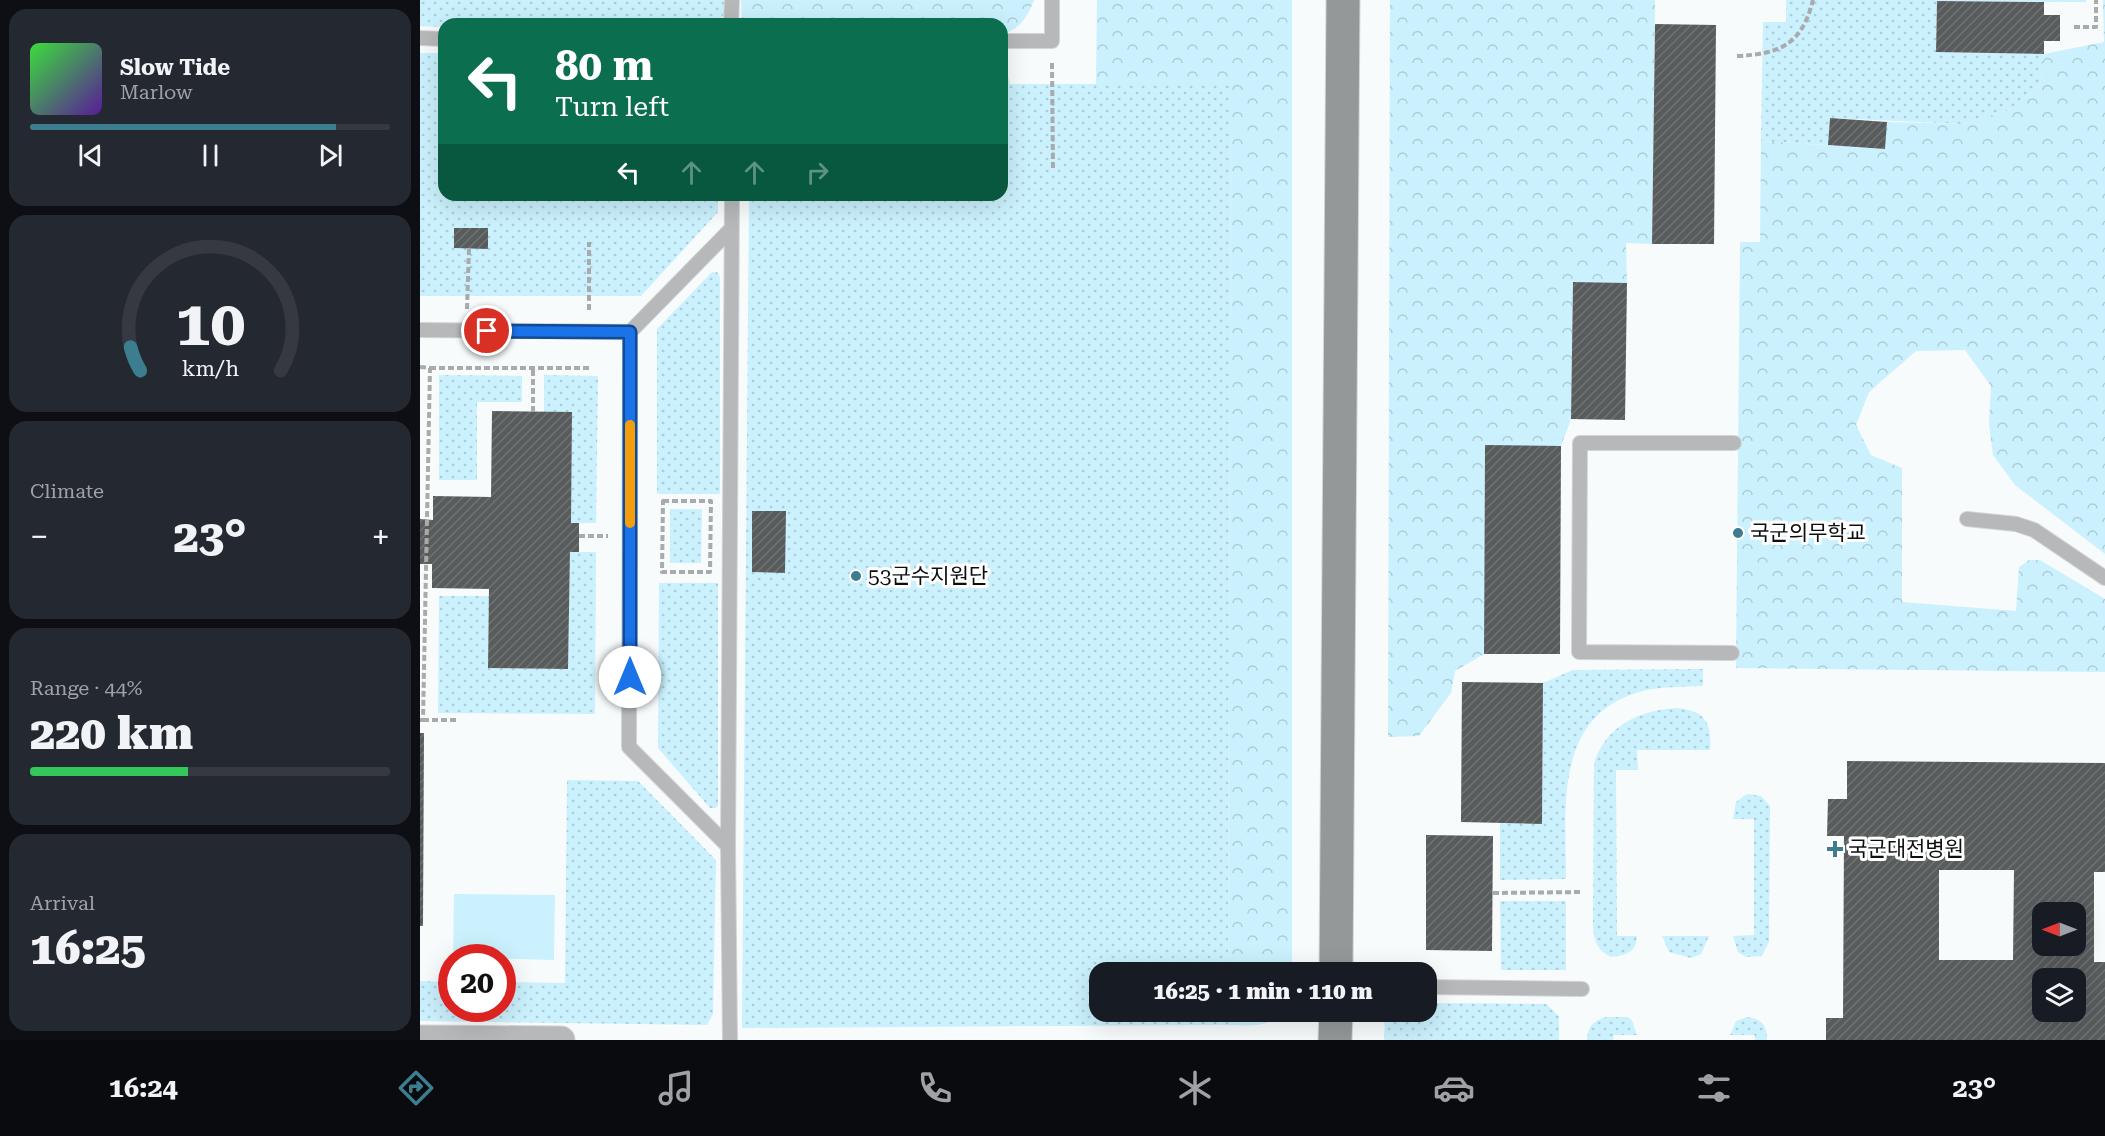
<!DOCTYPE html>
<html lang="en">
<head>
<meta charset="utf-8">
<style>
  body { margin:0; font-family:"Roboto Serif","Noto Sans KR",serif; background:#242831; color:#f1f3f6; height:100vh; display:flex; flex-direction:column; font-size:22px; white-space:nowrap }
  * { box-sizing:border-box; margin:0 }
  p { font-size:20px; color:#9ea1a6 }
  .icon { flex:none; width:33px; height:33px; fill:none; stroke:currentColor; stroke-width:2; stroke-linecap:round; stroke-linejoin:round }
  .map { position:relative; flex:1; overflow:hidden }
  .sheet { display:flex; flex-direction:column; gap:9px; padding:9px; background:#0d0f14; width:420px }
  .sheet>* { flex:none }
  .banner { position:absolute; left:18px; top:18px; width:570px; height:183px; border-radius:18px; box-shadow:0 6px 24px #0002; background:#0b6e4f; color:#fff; overflow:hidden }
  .needle { width:39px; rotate:270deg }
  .buttons { position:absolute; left:1612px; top:902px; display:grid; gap:12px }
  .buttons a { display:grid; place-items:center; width:54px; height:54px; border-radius:12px; background:#171b24; box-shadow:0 6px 24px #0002; font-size:30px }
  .speed { position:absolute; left:18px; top:944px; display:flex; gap:12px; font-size:30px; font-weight:700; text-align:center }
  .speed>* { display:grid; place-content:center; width:78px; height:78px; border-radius:50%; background:#171b24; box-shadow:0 6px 24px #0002; line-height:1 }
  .speed .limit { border:9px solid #d22; background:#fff; color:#111 }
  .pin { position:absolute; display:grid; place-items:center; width:51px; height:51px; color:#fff; margin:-26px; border:3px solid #fff; border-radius:50%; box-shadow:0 2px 6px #0007 }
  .me { position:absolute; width:66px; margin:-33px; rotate:0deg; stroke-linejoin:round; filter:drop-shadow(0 0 4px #0008) }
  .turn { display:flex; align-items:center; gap:21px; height:126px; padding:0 18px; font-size:27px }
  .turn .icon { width:78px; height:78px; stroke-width:2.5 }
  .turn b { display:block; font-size:42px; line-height:51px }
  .lanes { display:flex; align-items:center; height:57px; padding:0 18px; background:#0003; justify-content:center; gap:30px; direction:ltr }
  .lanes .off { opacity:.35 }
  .big { font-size:45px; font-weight:800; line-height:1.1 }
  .sheet .widget { flex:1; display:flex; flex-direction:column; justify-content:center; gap:9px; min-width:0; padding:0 21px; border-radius:18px; background:#242831 }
  .sheet .dial { align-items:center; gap:0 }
  .dial svg { height:156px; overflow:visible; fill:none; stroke:#363941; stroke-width:7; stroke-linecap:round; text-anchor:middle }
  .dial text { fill:#f1f3f6; stroke:none }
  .song { display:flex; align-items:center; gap:18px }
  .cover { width:72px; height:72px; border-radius:9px; background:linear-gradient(135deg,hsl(120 70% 55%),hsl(270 70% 35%)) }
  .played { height:6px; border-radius:3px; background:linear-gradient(90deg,#3c7d8f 85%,#363941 85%) }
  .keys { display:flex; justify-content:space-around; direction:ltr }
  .heat { display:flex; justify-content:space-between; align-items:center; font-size:33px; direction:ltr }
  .charge { height:9px; border-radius:4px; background:linear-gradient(90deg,#34c759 44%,#363941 0) }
  .trip { position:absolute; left:669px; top:962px; width:348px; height:60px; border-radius:18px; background:#171b24; box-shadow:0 6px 24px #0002; font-weight:800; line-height:60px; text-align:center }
  .dock { display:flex; height:96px; justify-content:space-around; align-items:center; background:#090b0e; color:#9ea1a6 }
  .dock .icon { width:42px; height:42px }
  .dock .current { color:#3c7d8f }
  .dock b { font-size:27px; color:#f1f3f6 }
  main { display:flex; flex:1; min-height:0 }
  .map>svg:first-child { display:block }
  .grass { fill:url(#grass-dots) }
  .forest { fill:url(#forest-crowns) }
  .park { fill:#caf1fd }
  .building { fill:url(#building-hatch); fill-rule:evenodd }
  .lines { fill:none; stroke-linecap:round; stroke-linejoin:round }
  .lane-casing { stroke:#d1d5d6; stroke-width:16 }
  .street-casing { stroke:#d1d5d6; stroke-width:29 }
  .secondary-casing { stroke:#d1d5d6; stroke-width:35 }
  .path { stroke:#a8aaab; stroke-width:4; stroke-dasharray:6 3; stroke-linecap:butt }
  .lane { stroke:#b6b8b9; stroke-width:14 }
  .street { stroke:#b6b8b9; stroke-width:27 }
  .secondary { stroke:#959899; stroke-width:33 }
  .route-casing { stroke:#114b97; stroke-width:15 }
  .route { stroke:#1a73e8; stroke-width:10 }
  .slow { stroke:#f59e0b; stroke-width:10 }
  .poi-dot { fill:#3c7d8f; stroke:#fff; stroke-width:2 }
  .labels { text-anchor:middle; stroke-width:6; stroke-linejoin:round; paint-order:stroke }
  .poi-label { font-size:21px; fill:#0c0d0e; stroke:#fff; text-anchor:start }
</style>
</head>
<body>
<main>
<section class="sheet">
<div class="widget">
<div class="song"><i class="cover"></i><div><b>Slow Tide</b><p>Marlow</p></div></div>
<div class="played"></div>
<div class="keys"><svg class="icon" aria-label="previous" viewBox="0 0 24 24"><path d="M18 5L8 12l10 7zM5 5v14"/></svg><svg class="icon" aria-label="pause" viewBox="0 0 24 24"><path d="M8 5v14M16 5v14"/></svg><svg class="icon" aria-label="next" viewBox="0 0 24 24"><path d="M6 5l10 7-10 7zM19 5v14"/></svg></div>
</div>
<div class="widget dial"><svg viewBox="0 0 100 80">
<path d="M14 69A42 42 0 1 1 86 69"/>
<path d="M14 69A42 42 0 0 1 9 57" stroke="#3c7d8f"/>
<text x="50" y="56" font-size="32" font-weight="700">10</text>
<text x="50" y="72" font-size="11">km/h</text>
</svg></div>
<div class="widget"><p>Climate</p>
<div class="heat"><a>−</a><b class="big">23°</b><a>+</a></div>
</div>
<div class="widget"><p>Range · 44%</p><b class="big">220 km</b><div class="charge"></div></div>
<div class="widget"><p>Arrival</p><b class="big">16:25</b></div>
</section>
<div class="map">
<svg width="1685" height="1040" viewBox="0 0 1685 1040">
  <defs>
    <pattern id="grass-dots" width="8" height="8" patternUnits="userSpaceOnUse" patternTransform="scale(1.5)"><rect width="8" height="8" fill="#caf1fd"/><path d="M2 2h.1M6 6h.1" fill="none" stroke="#accdd8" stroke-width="1.8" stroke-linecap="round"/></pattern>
    <pattern id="forest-crowns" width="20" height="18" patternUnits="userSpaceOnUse" patternTransform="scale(1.5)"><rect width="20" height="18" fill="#caf1fd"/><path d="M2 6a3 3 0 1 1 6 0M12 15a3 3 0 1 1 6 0" fill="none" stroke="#accdd8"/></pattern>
    <pattern id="building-hatch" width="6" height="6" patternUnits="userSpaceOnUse" patternTransform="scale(1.5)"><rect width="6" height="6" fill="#585c5d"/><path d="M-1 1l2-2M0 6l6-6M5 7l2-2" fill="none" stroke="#707274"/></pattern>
  </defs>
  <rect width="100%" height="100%" fill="#f7fbfc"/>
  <path class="grass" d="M0,0H304V13L300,24H24V27L0,26Z
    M1366,0H1666V2L1517,1L1516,52L1624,54L1620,86L1589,110L1543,124L1410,118L1408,145L1341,141L1343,22H1366Z
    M0,53H24V195H298V212L221,296H0Z
    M582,54L590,84H811L808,972H680V1011H808V1025L322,1028L329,195H582Z
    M292,272H297L300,277V494H237V329Z
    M19,375L102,376V402H57V480H19Z
    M124,375L178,376L176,523H151L124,412Z
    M250,509H282L281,563H250Z
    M150,552H176L175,714L18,713L19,596H69L68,668L148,669Z
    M239,583H298V806L296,808H290L238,748Z
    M1283,669V686C1262,687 1239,686 1219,692C1133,717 1146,809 1146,879L1080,880V823H1122L1123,683L1153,670Z
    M1257,708C1285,711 1292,722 1290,750H1217L1218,770H1196L1197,936H1217C1216,953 1206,955 1191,957C1178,951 1175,943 1173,929L1174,763C1186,726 1219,710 1257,708Z
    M147,780L218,781L296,860L293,1014L287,1025L0,1021V981L31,982L32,1008H82L83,982L145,983Z
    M1327,794L1341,796L1350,806L1349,942L1342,956L1326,957L1318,952L1313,936L1334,935V819H1313L1316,802Z
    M1080,901H1146V970H1081Z
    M1242,936H1289L1281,954L1271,958L1249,952Z
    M1007,1003L1126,1004L1139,1016V1040H964L965,1011H1006Z
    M1186,1017H1207L1212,1020L1217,1035H1194L1193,1040H1167C1168,1026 1173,1021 1186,1017Z
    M1327,1017C1342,1019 1347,1025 1347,1040H1335V1035H1310L1316,1021Z"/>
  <path class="forest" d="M321,0H614C607,18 601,28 582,34V24H322Z
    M677,0H872V972H808L811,84H676Z
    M970,0H1235L1232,244L1206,243L1207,283L1153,282L1151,419L1141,446H1065L1064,654L1035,671L1031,693L999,736L968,737Z
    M1683,0H1685V554L1595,485L1573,455L1569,424L1571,386L1545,350L1496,351L1449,392L1436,425L1451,455L1482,468V602L1596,611L1599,567L1609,560H1620L1685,599V672L1316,668L1320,242H1340L1341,141L1465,149L1467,122L1543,124L1589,110L1620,86L1624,54L1684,42Z
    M808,1011H862C849,1029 828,1025 808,1025Z"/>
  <path class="park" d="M34,894L135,895L134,960L33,957Z"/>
  <path class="building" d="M1517,1L1624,2V15H1640V41H1624V54L1516,52Z
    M1235,24L1296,25L1294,244H1232Z
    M1410,118L1467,122L1465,149L1408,145Z
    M34,228H68V249L34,248Z
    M1153,282L1207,283L1205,420L1151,419Z
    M72,411L152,412L151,523H159V552H150L148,669L68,668L69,589L12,588V564H0V519L13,520V496L71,497Z
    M1065,445L1141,446L1140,654H1064Z
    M332,511H366L365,573L332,572Z
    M1042,682L1123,683L1122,824L1041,822Z
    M0,733H4L3,926H0Z
    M1427,761L1685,763V872H1674V962H1685V1040H1406V1018H1423L1424,836H1407L1408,799H1427ZM1519,870H1594L1593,960H1519ZM1623,912H1656V945H1623ZM1623,978H1656V1011H1623Z
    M1006,835L1073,836L1072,951L1006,950Z"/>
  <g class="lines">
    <g class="lane-casing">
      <path id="lane" d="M311,24L312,0
        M0,38L24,39
        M582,41H632V0
        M0,330L210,332
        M1547,519L1596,524L1614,530L1685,578
        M1312,653L1159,652L1160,443H1314
        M308,846L209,747L210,332L312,228
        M1006,987L1162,989
        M310,1040L308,846L312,195"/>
    </g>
    <g class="street-casing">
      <path id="street" d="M0,1039L141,1040"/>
    </g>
    <g class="secondary-casing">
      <path id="secondary" d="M916,972L923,0
        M915,1040L916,1011"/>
    </g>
    <path class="path" d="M1654,27H1676V0
      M1317,56C1361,54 1382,44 1393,0
      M632,63L633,171
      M47,309L49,249
      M169,310V242
      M0,367L10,368L3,720H0
      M10,368H171
      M113,412V368
      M243,501H291L290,572H242Z
      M159,536H188
      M3,720H38
      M1073,893L1163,892"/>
    <use href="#lane" class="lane"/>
    <use href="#street" class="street"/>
    <use href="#secondary" class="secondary"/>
  </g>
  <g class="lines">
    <g class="route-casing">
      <path id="route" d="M67,331L210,332V677"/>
    </g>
    <use href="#route" class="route"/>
    <path class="slow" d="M210,523V425"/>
  </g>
  <g class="poi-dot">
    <circle cx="1318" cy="533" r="6"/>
    <circle cx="436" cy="576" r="6"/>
    <path d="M1412 840h6v6h6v6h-6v6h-6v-6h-6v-6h6z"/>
  </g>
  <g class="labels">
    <g class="poi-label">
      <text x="1330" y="540">국군의무학교</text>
      <text x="448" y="583">53군수지원단</text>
      <text x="1428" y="856">국군대전병원</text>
    </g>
  </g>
</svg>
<div class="buttons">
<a><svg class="needle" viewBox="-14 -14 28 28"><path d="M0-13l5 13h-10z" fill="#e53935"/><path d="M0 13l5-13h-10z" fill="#9ea1a6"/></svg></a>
<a><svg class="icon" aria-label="layers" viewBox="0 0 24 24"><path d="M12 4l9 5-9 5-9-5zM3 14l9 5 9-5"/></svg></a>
</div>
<div class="speed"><div class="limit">20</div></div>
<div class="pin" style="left:67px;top:331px;background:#d93025"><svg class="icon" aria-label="arrive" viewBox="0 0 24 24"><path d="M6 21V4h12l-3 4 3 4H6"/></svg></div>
<svg class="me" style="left:210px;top:677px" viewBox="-20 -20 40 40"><circle r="19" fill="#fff"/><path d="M0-13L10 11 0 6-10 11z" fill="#1a73e8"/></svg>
<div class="trip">16:25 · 1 min · 110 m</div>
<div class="banner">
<div class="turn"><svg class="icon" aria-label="left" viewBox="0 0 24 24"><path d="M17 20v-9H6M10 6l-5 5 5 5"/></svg><div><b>80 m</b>Turn left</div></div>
<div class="lanes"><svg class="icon" aria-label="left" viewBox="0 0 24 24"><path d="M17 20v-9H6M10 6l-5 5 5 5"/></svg><svg class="icon off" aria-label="ahead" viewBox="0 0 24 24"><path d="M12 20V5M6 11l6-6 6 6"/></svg><svg class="icon off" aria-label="ahead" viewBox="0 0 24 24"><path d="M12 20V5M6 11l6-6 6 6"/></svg><svg class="icon off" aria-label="right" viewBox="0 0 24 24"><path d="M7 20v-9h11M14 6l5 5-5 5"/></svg></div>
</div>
</div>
</main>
<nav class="dock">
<b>16:24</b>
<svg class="icon current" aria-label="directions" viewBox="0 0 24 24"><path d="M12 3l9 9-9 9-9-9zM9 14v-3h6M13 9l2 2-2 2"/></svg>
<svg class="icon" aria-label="music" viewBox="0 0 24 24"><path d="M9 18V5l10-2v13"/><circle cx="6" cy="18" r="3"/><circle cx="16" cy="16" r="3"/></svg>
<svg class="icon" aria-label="phone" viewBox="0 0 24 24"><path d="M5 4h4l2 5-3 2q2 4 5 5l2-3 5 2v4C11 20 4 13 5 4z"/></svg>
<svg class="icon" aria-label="climate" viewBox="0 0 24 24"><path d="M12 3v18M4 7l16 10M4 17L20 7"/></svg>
<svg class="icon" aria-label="car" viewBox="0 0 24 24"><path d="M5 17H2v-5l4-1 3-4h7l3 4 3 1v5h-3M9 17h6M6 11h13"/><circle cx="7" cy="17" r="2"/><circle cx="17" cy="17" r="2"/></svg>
<svg class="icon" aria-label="filters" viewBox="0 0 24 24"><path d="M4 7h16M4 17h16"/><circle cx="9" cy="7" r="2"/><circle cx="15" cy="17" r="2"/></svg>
<b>23°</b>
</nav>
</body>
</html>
